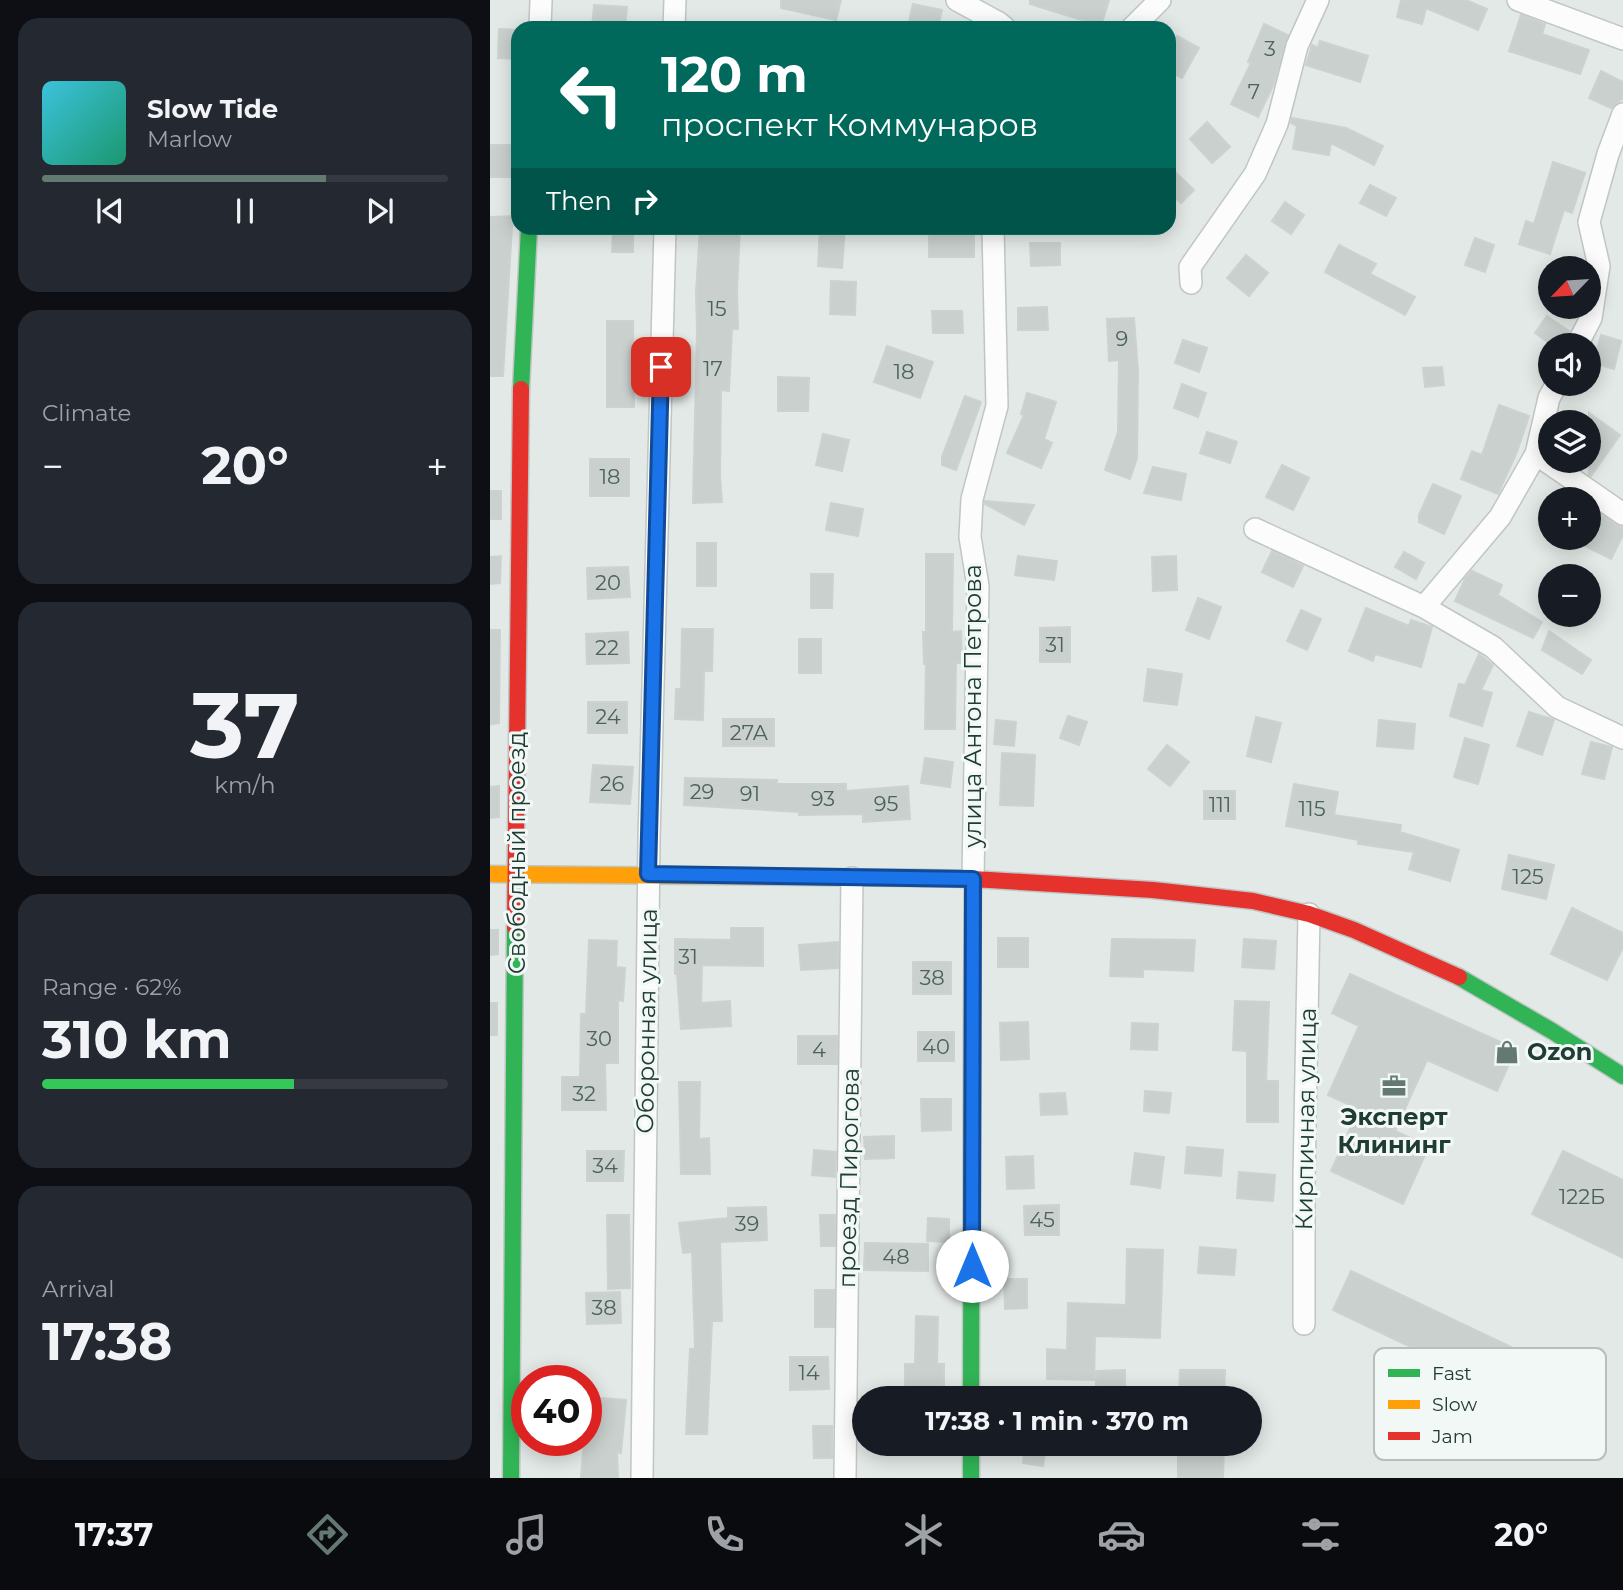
<!DOCTYPE html>
<html lang="en">
<head>
<meta charset="utf-8">
<style>
  body { margin:0; font-family:Montserrat,sans-serif; background:#242831; color:#f1f3f6; height:100vh; display:flex; flex-direction:column; font-size:26px; white-space:nowrap }
  * { box-sizing:border-box; margin:0 }
  p { font-size:23px; color:#9ea1a6 }
  .icon { flex:none; width:38px; height:38px; fill:none; stroke:currentColor; stroke-width:2; stroke-linecap:round; stroke-linejoin:round }
  .map { position:relative; flex:1; overflow:hidden }
  .drawer { display:flex; flex-direction:column; gap:18px; padding:18px; background:#0d0f14; width:490px }
  .drawer>* { flex:none }
  .hud { position:absolute; left:21px; top:21px; width:665px; height:214px; border-radius:21px; box-shadow:0 4px 18px #0003; background:#00695c; color:#fff; overflow:hidden }
  .needle { width:46px; rotate:245deg }
  .fabs { position:absolute; left:1048px; top:256px; display:grid; gap:14px }
  .fabs a { display:grid; place-items:center; width:63px; height:63px; border-radius:50%; background:#171b24; box-shadow:0 4px 18px #0003; font-size:35px }
  .speed { position:absolute; left:21px; top:1365px; display:flex; gap:14px; font-size:35px; font-weight:700; text-align:center }
  .speed>* { display:grid; place-content:center; width:91px; height:91px; border-radius:50%; background:#171b24; box-shadow:0 4px 18px #0003; line-height:1 }
  .speed .limit { border:10px solid #d22; background:#fff; color:#111 }
  .pin { position:absolute; display:grid; place-items:center; width:60px; height:60px; color:#fff; margin:-30px; border-radius:14px; box-shadow:0 4px 10px #0006 }
  .me { position:absolute; width:77px; margin:-38px; rotate:0deg; stroke-linejoin:round; filter:drop-shadow(0 0 5px #0008) }
  .turn { display:flex; align-items:center; gap:24px; height:147px; padding:0 35px; font-size:32px }
  .turn .icon { width:91px; height:91px; stroke-width:2.5 }
  .turn b { display:block; font-size:49px; line-height:60px }
  .then { display:flex; align-items:center; height:66px; padding:0 35px; background:#0003; gap:14px; font-size:26px }
  .big { font-size:52px; font-weight:700; line-height:1.1 }
  .drawer .card { flex:1; display:flex; flex-direction:column; justify-content:center; gap:10px; min-width:0; padding:0 24px; border-radius:21px; background:#242831 }
  .drawer .dial { align-items:center; gap:0 }
  .dial b { font-size:91px; line-height:1 }
  .song { display:flex; align-items:center; gap:21px }
  .cover { width:84px; height:84px; border-radius:10px; background:linear-gradient(135deg,hsl(190 70% 55%),hsl(160 70% 35%)) }
  .played { height:7px; border-radius:4px; background:linear-gradient(90deg,#657973 70%,#363941 70%) }
  .keys { display:flex; justify-content:space-around; direction:ltr }
  .heat { display:flex; justify-content:space-between; align-items:center; font-size:38px; direction:ltr }
  .charge { height:10px; border-radius:5px; background:linear-gradient(90deg,#34c759 62%,#363941 0) }
  .trip { position:absolute; left:362px; top:1386px; width:410px; height:70px; border-radius:35px; background:#171b24; box-shadow:0 4px 18px #0003; font-weight:700; line-height:70px; text-align:center }
  .tab-bar { display:flex; height:112px; justify-content:space-around; align-items:center; background:#090b0e; color:#9ea1a6 }
  .tab-bar .icon { width:49px; height:49px }
  .tab-bar .selected { color:#657973 }
  .tab-bar b { font-size:32px; color:#f1f3f6 }
  main { display:flex; flex:1; min-height:0 }
  .map>svg:first-child { display:block }
  .building { fill:#cad0ce; stroke:#ccd2cf; stroke-width:2 }
  .lines { fill:none; stroke-linecap:round; stroke-linejoin:round }
  .street-casing { stroke:#c0c6c3; stroke-width:24 }
  .fast-casing { stroke:#bfc6c3; stroke-width:19 }
  .slow-casing { stroke:#bfc6c3; stroke-width:19 }
  .jam-casing { stroke:#bfc6c3; stroke-width:19 }
  .street { stroke:#fbfcfb; stroke-width:21 }
  .fast { stroke:#30b455; stroke-width:16 }
  .slow { stroke:#ff9f0a; stroke-width:16 }
  .jam { stroke:#e5322d; stroke-width:16 }
  .route-casing { stroke:#114b97; stroke-width:18 }
  .route { stroke:#1a73e8; stroke-width:12 }
  .labels { text-anchor:middle; stroke-width:6; stroke-linejoin:round; paint-order:stroke }
  .number-label { font-size:21px; fill:#4c625c }
  .street-label { font-size:24px; fill:#213c35; stroke:#f1f8f5 }
  .poi-label { font-size:24px; font-weight:bold; fill:#213c35; stroke:#f1f8f5; text-anchor:start }
  .key { fill:#f1f8f5; stroke:#b3c0bb; stroke-width:2 }
  .key-label { font-size:19px; fill:#213c35 }
</style>
</head>
<body>
<main>
<section class="drawer">
<div class="card">
<div class="song"><i class="cover"></i><div><b>Slow Tide</b><p>Marlow</p></div></div>
<div class="played"></div>
<div class="keys"><svg class="icon" aria-label="previous" viewBox="0 0 24 24"><path d="M18 5L8 12l10 7zM5 5v14"/></svg><svg class="icon" aria-label="pause" viewBox="0 0 24 24"><path d="M8 5v14M16 5v14"/></svg><svg class="icon" aria-label="next" viewBox="0 0 24 24"><path d="M6 5l10 7-10 7zM19 5v14"/></svg></div>
</div>
<div class="card"><p>Climate</p>
<div class="heat"><a>−</a><b class="big">20°</b><a>+</a></div>
</div>
<div class="card dial"><b>37</b><p>km/h</p></div>
<div class="card"><p>Range · 62%</p><b class="big">310 km</b><div class="charge"></div></div>
<div class="card"><p>Arrival</p><b class="big">17:38</b></div>
</section>
<div class="map">
<svg width="1133" height="1478" viewBox="0 0 1133 1478">
  <rect width="100%" height="100%" fill="#e3e9e6"/>
  <path class="building" d="M291,0H351L346,20L291,8Z
    M540,0H619L611,26L540,4Z
    M911,0H976L997,9L988,30L936,8L932,24L907,17Z
    M423,4L452,10L448,28L418,26Z
    M104,5L137,7L135,28H102Z
    M1031,15L1055,24L1052,34L1099,50L1090,74L1019,51Z
    M774,24L798,35L783,86L768,117L741,104L761,63L758,62Z
    M9,29L28,30V59L8,58Z
    M687,36L709,48L692,78L679,71V50Z
    M830,41L878,56L870,82L816,65L822,45L828,48Z
    M1111,71L1133,82V98L1121,108L1099,98Z
    M802,118L856,128L893,146L884,165L841,143L839,155L803,149L807,126L801,123Z
    M717,122L740,147L722,163L700,139Z
    M0,145H28V177H0Z
    M1063,162L1095,173L1082,213L1074,210L1060,254L1029,244L1036,221L1044,224Z
    M679,166L704,190L691,203L679,192Z
    M880,185L906,198L896,216L870,203Z
    M795,202L814,215L801,234L782,221Z
    M27,216L22,227L13,376H1L0,217Z
    M123,228H143V252H122Z
    M210,228H250L247,289L248,329H242L239,391L231,390L230,476L232,502L203,503L207,329L206,292Z
    M330,228H355L352,268L328,266Z
    M439,231H484V257H439Z
    M985,238L1004,245L995,272L975,265Z
    M540,243H570V265L541,266Z
    M849,245L886,264L880,274L925,297L915,315L835,272Z
    M756,255L778,273L759,296L737,278Z
    M341,281L366,282L365,315L340,314Z
    M557,307L558,330H528V308Z
    M442,311H472L473,333H443Z
    M1057,316L1079,331L1070,345H1062L1045,333Z
    M644,318L648,372L647,458L640,479L615,470L628,432L629,360L619,361L617,319Z
    M117,321H143L144,407H117Z
    M1111,335L1131,341L1124,369L1103,363Z
    M693,340L717,348L709,372L685,363Z
    M397,346L443,362L430,398L384,382Z
    M952,367L954,385L935,387L933,368Z
    M288,377L319,378L318,411H288Z
    M692,384L716,393L708,417L684,408Z
    M537,393L566,402L554,439L562,443L551,468L517,453L534,415L531,414Z
    M475,396L491,402L466,470L452,465V457Z
    M1009,405L1039,416L1027,452L1008,494L971,479L982,451L992,455Z
    M1099,413L1130,435L1101,476L1099,475Z
    M717,432L747,442L740,463L710,453Z
    M333,434L359,440L352,471L326,465Z
    M100,459H139V496H100Z
    M792,465L819,478L803,510L776,497Z
    M663,467L696,474L691,500L654,493Z
    M943,484L971,496L954,534L929,522V515Z
    M0,491H11V519H0Z
    M495,501L544,505L534,525L495,504Z
    M341,503L373,509L368,536L336,530Z
    M1109,513L1126,525L1133,527V535L1121,559L1093,545L1097,537H1099V532Z
    M207,543H226V586H207Z
    M782,551L813,566L803,587L772,572Z
    M914,552L934,563L926,579L905,567Z
    M436,554H463L462,632L471,631L472,663H466L465,729H435L436,664H434L433,632H436Z
    M11,556L10,583L0,584V557Z
    M528,556L567,561L564,580L525,575Z
    M686,556L687,590L663,591L662,557Z
    M138,567L140,597L98,599L97,568Z
    M982,571L1012,585L1008,595L1052,622L1043,638L965,601L975,579Z
    M321,574H343L342,608H321Z
    M708,598L731,607L719,639L696,630Z
    M876,608L919,626L921,620L942,627L931,667L885,654L883,661L859,651Z
    M811,610L831,619L817,650L797,641Z
    M580,627V662H550V628Z
    M192,629H223L222,671H214L213,720L185,719L186,689H191Z
    M0,630H10L9,723L1,724Z
    M1059,631L1101,660L1092,674L1052,650Z
    M138,632L139,663L97,664L96,634Z
    M309,639H331V673H309Z
    M989,654L1003,665L991,690L1002,693L992,726L960,716L969,684L975,685Z
    M658,669L692,674L687,705L654,701Z
    M98,702H137V733H98Z
    M1039,712L1064,720L1052,755L1027,746Z
    M578,716L597,722L589,745L570,738Z
    M766,717L791,723L781,762L757,756Z
    M233,719H284V746H233Z
    M506,720L526,722L524,746L504,744Z
    M889,720L925,724L923,749L887,746Z
    M975,738L999,745L988,784L964,777Z
    M1101,742L1122,747L1114,779L1092,774Z
    M677,745L699,762L680,786L658,769Z
    M512,753L545,755L543,806L510,805Z
    M435,758L463,762L460,787L431,783Z
    M103,765L143,767L140,804L100,802Z
    M195,778L287,780V784H356V791L418,786L420,819L373,822V814L309,815V812L194,805Z
    M804,784L848,792L844,815L911,825L910,832L969,850L960,881L919,869L924,852L868,844V840L796,826Z
    M9,786V817L0,818V787Z
    M714,791H745V819H714Z
    M1019,855L1064,865L1056,899L1012,889Z
    M1082,908L1133,933V947L1117,980L1061,954Z
    M241,928H273V966L212,965L211,1003L240,1001L241,1026L191,1029L187,974H185V939L241,940Z
    M0,930H8V954L0,955Z
    M508,938H538V967H508Z
    M622,939L705,940L703,971L653,969V977L620,976Z
    M754,939L786,941L784,969L752,967Z
    M99,940L127,941L126,967L135,968L133,1001L128,1000V1063H115L116,1110H72V1077H90L91,1014H96Z
    M348,942V968L311,970L309,945Z
    M423,962H461V994H423Z
    M860,974L1026,1049L1007,1091L937,1060L905,1131L939,1146L913,1204L841,1171L869,1109L838,1095L869,1026L842,1013Z
    M745,1001L779,1002L776,1081H788V1122H757V1051L743,1050Z
    M0,1003H7V1035H0Z
    M538,1022L539,1059L511,1060L510,1023Z
    M642,1023L668,1024L667,1050L641,1049Z
    M428,1032H464V1061H428Z
    M308,1036H347V1064H308Z
    M189,1082H210L209,1139L219,1138L220,1174H191Z
    M655,1091L681,1093L679,1113L654,1111Z
    M575,1093L577,1114L551,1115L550,1094Z
    M431,1099H461V1130L432,1131Z
    M404,1136V1158L375,1159L374,1137Z
    M697,1147L733,1150L731,1176L695,1173Z
    M324,1150L346,1152L345,1177L322,1175Z
    M97,1151H134L133,1181H97Z
    M1073,1151L1133,1180V1258L1042,1214Z
    M645,1153L674,1157L670,1188L641,1184Z
    M543,1156L544,1188L517,1189L516,1157Z
    M749,1172L785,1175L783,1201L747,1198Z
    M569,1205V1235H535L534,1206Z
    M276,1207L277,1240L230,1242L232,1321H222L217,1434H196L200,1349H205L202,1252L193,1253L189,1223L238,1218V1208Z
    M117,1215H139L140,1288L118,1289Z
    M330,1215H345V1246H331Z
    M438,1218L459,1219V1242L437,1241Z
    M375,1243L438,1244V1271L374,1270Z
    M710,1247L746,1250L744,1275L708,1273Z
    M637,1249L673,1250L670,1338L605,1336L604,1380L557,1379V1349L577,1350L578,1303L636,1305Z
    M861,1271L1078,1374L1060,1413L843,1310Z
    M514,1279H537V1308L515,1309Z
    M325,1290H344V1327H325Z
    M130,1292L131,1323L97,1324L96,1293Z
    M426,1316L448,1317L447,1364H454V1396H415V1364H425Z
    M300,1357H338L339,1389L300,1390Z
    M635,1370V1393H606V1371Z
    M690,1370H735L734,1398H689Z
    M98,1397L136,1400L131,1453L127,1452L128,1478H91L94,1440H96Z
    M323,1426H342V1458H324Z
    M535,1444H556L553,1466L533,1463Z
    M688,1444H734L733,1478H688Z"/>
  <g class="lines">
    <g class="street-casing">
      <path id="street" d="M467,0L509,23L515,28
        M1028,0L1133,39
        M50,28L51,0
        M184,28L185,0
        M642,28L670,0
        M701,283L700,267L765,174L787,124L807,46L828,0
        M1087,345L1101,318L1109,266L1099,222L1118,154L1133,114
        M1046,454L1059,398L1067,383
        M765,529L934,607L1003,647L1067,707L1133,738
        M934,607L1010,517L1046,454L1133,514
        M483,879L488,586L480,537L482,499L507,406L503,228
        M814,1324V1178L819,914
        M152,1478L159,840L175,228
        M355,1478L362,878"/>
    </g>
    <g class="fast-casing">
      <path id="fast" d="M31,389L39,228
        M969,977L1062,1031L1133,1076
        M481,1398L482,1012
        M481,1444V1478
        M21,1478L25,927"/>
    </g>
    <g class="slow-casing">
      <path id="slow" d="M0,874L433,878"/>
    </g>
    <g class="jam-casing">
      <path id="jam" d="M433,878L483,879L663,890L763,901L819,914L864,930L969,977
        M25,927L31,389
        M482,1012L483,879"/>
    </g>
    <use href="#street" class="street"/>
    <use href="#fast" class="fast"/>
    <use href="#slow" class="slow"/>
    <use href="#jam" class="jam"/>
  </g>
  <g class="lines">
    <g class="route-casing">
      <path id="route" d="M171,367L158,874L483,879L482,1266"/>
    </g>
    <use href="#route" class="route"/>
  </g>
  <defs>
    <g id="shop-bare" transform="scale(1.89)"><path d="M-5-2.5h2.3a2.7 3.5 0 0 1 5.4 0H5L5.5 6h-11ZM-1.5-2.5h3a1.5 2.3 0 0 0-3 0Z" fill="#657973" stroke="#f1f8f5" stroke-width="2.5" paint-order="stroke"/></g>
    <g id="office-bare" transform="scale(1.89)"><path d="M-6-3h4V-5.5h4V-3h4V5H-6ZM-1-4.5V-3h2v-1.5ZM-6 0V1H6V0Z" fill="#657973" stroke="#f1f8f5" stroke-width="2.5" paint-order="stroke"/></g>
  </defs>
  <g fill-rule="evenodd">
    <use href="#shop-bare" x="1017" y="1052"/>
    <use href="#office-bare" x="904" y="1086"/>
  </g>
  <g class="labels">
    <g class="number-label">
      <text x="780" y="56">3</text>
      <text x="764" y="99">7</text>
      <text x="227" y="316">15</text>
      <text x="632" y="346">9</text>
      <text x="223" y="376">17</text>
      <text x="414" y="379">18</text>
      <text x="120" y="484">18</text>
      <text x="118" y="590">20</text>
      <text x="565" y="652">31</text>
      <text x="117" y="655">22</text>
      <text x="118" y="724">24</text>
      <text x="259" y="740">27А</text>
      <text x="122" y="791">26</text>
      <text x="212" y="799">29</text>
      <text x="260" y="801">91</text>
      <text x="333" y="806">93</text>
      <text x="396" y="811">95</text>
      <text x="730" y="812">111</text>
      <text x="822" y="816">115</text>
      <text x="1038" y="884">125</text>
      <text x="198" y="964">31</text>
      <text x="442" y="985">38</text>
      <text x="109" y="1046">30</text>
      <text x="446" y="1054">40</text>
      <text x="329" y="1057">4</text>
      <text x="94" y="1101">32</text>
      <text x="115" y="1173">34</text>
      <text x="1092" y="1204">122Б</text>
      <text x="552" y="1227">45</text>
      <text x="257" y="1231">39</text>
      <text x="406" y="1264">48</text>
      <text x="114" y="1315">38</text>
      <text x="319" y="1380">14</text>
    </g>
    <g class="street-label">
      <text transform="translate(483 706) rotate(-90)" y="8">улица Антона Петрова</text>
      <text transform="translate(27 853) rotate(-90)" y="8">Свободный проезд</text>
      <text transform="translate(157 1021) rotate(-89)" y="8">Оборонная улица</text>
      <text transform="translate(816 1119) rotate(-89)" y="8">Кирпичная улица</text>
      <text transform="translate(359 1178) rotate(-89)" y="8">проезд Пирогова</text>
    </g>
    <g class="poi-label">
      <text x="1037" y="1060">Ozon</text>
      <text x="904" y="1125" text-anchor="middle">Эксперт<tspan x="904" dy="28">Клининг</tspan></text>
    </g>
  </g>
  <rect x="884" y="1348" width="232" height="112" rx="10" class="key"/>
  <rect x="898" y="1369" width="32" height="8" fill="#30b455"/>
  <rect x="898" y="1400" width="32" height="9" fill="#ff9f0a"/>
  <rect x="898" y="1432" width="32" height="8" fill="#e5322d"/>
  <g class="key-label">
    <text x="942" y="1380">Fast</text>
    <text x="942" y="1411">Slow</text>
    <text x="942" y="1443">Jam</text>
  </g>
</svg>
<div class="fabs">
<a><svg class="needle" viewBox="-14 -14 28 28"><path d="M0-13l5 13h-10z" fill="#e53935"/><path d="M0 13l5-13h-10z" fill="#9ea1a6"/></svg></a>
<a><svg class="icon" aria-label="sound" viewBox="0 0 24 24"><path d="M4 9h4l5-4v14l-5-4H4zM17 9q2 3 0 6"/></svg></a>
<a><svg class="icon" aria-label="layers" viewBox="0 0 24 24"><path d="M12 4l9 5-9 5-9-5zM3 14l9 5 9-5"/></svg></a>
<a>+</a>
<a>−</a>
</div>
<div class="speed"><div class="limit">40</div></div>
<div class="pin" style="left:171px;top:367px;background:#d93025"><svg class="icon" aria-label="arrive" viewBox="0 0 24 24"><path d="M6 21V4h12l-3 4 3 4H6"/></svg></div>
<svg class="me" style="left:482px;top:1266px" viewBox="-20 -20 40 40"><circle r="19" fill="#fff"/><path d="M0-13L10 11 0 6-10 11z" fill="#1a73e8"/></svg>
<div class="trip">17:38 · 1 min · 370 m</div>
<div class="hud">
<div class="turn"><svg class="icon" aria-label="left" viewBox="0 0 24 24"><path d="M17 20v-9H6M10 6l-5 5 5 5"/></svg><div><b>120 m</b>проспект Коммунаров</div></div>
<div class="then">Then<svg class="icon" aria-label="right" viewBox="0 0 24 24"><path d="M7 20v-9h11M14 6l5 5-5 5"/></svg></div>
</div>
</div>
</main>
<nav class="tab-bar">
<b>17:37</b>
<svg class="icon selected" aria-label="directions" viewBox="0 0 24 24"><path d="M12 3l9 9-9 9-9-9zM9 14v-3h6M13 9l2 2-2 2"/></svg>
<svg class="icon" aria-label="music" viewBox="0 0 24 24"><path d="M9 18V5l10-2v13"/><circle cx="6" cy="18" r="3"/><circle cx="16" cy="16" r="3"/></svg>
<svg class="icon" aria-label="phone" viewBox="0 0 24 24"><path d="M5 4h4l2 5-3 2q2 4 5 5l2-3 5 2v4C11 20 4 13 5 4z"/></svg>
<svg class="icon" aria-label="climate" viewBox="0 0 24 24"><path d="M12 3v18M4 7l16 10M4 17L20 7"/></svg>
<svg class="icon" aria-label="car" viewBox="0 0 24 24"><path d="M5 17H2v-5l4-1 3-4h7l3 4 3 1v5h-3M9 17h6M6 11h13"/><circle cx="7" cy="17" r="2"/><circle cx="17" cy="17" r="2"/></svg>
<svg class="icon" aria-label="filters" viewBox="0 0 24 24"><path d="M4 7h16M4 17h16"/><circle cx="9" cy="7" r="2"/><circle cx="15" cy="17" r="2"/></svg>
<b>20°</b>
</nav>
</body>
</html>
